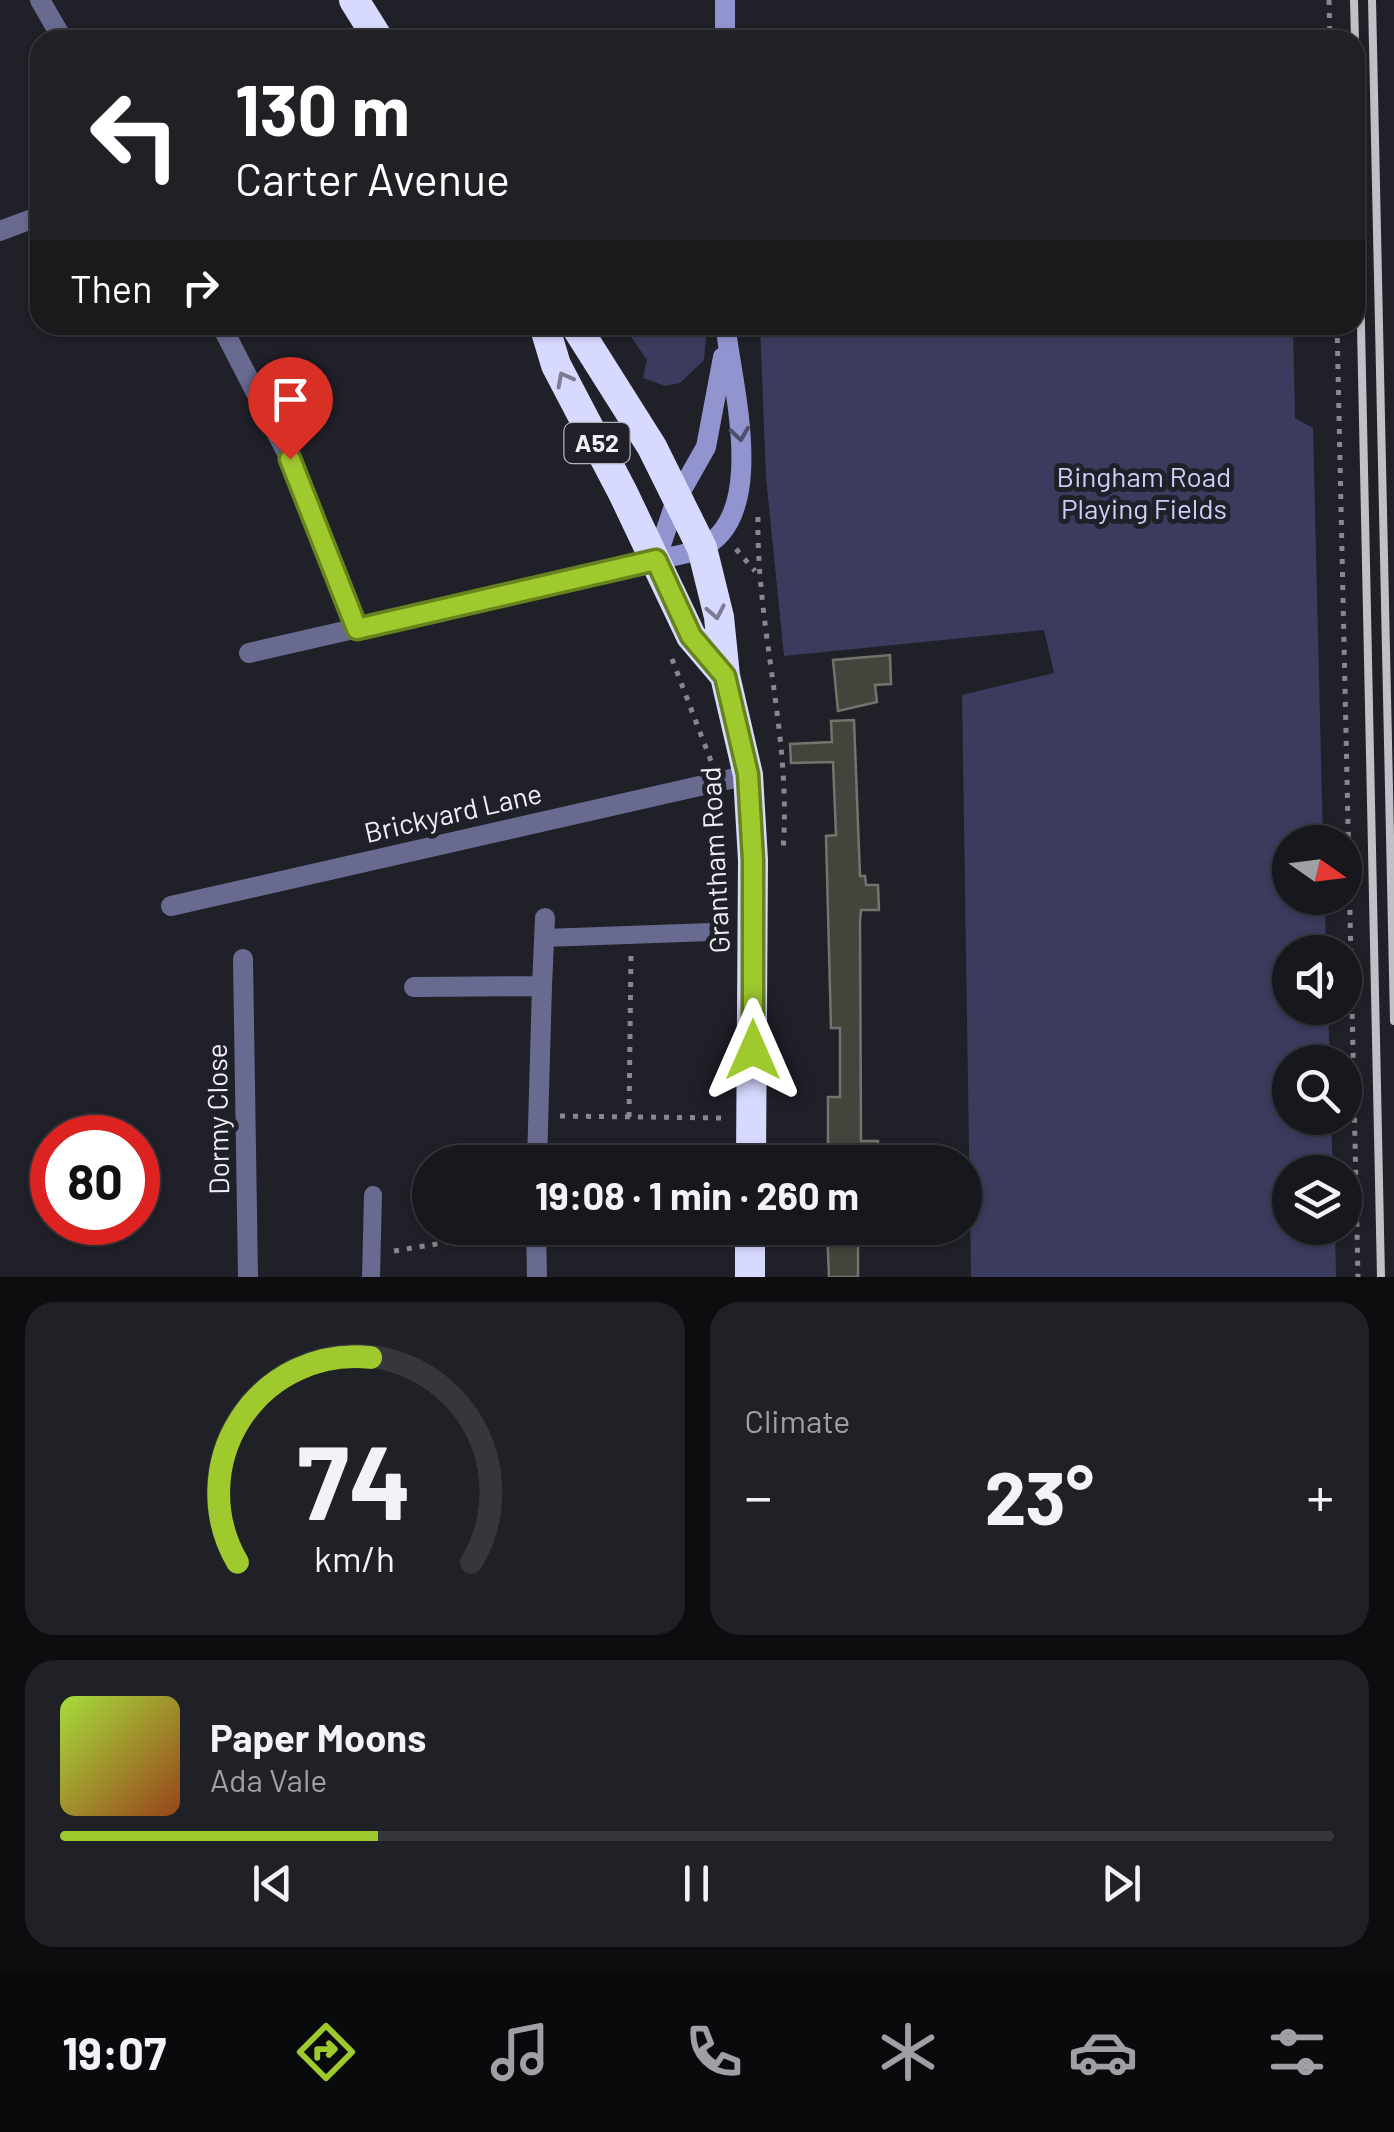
<!DOCTYPE html>
<html lang="en">
<head>
<meta charset="utf-8">
<style>
  body { margin:0; font-family:Barlow,sans-serif; background:#202127; color:#f1f3f6; height:100vh; display:flex; flex-direction:column; font-size:38px; white-space:nowrap }
  * { box-sizing:border-box; margin:0 }
  p { font-size:32px; color:#9ea0a4 }
  .icon { flex:none; width:55px; height:55px; fill:none; stroke:currentColor; stroke-width:2; stroke-linecap:round; stroke-linejoin:round }
  .map { position:relative; height:1277px; overflow:hidden }
  .sheet { display:flex; flex-direction:column; gap:25px; padding:25px; background:#0d0d10; flex:1 }
  .sheet>* { flex:none }
  .banner { position:absolute; left:30px; top:30px; width:1335px; height:305px; border-radius:30px; box-shadow:0 2px 8px #0004,0 0 0 2px #36373c; background:#202124; color:#fff; overflow:hidden }
  .needle { width:65px; rotate:104deg }
  .buttons { position:absolute; left:1272px; top:825px; display:grid; gap:20px }
  .buttons a { display:grid; place-items:center; width:90px; height:90px; border-radius:50%; background:#17181e; box-shadow:0 2px 8px #0004,0 0 0 2px #36373c; font-size:50px }
  .speed { position:absolute; left:30px; top:1115px; display:flex; gap:20px; font-size:50px; font-weight:700; text-align:center }
  .speed>* { display:grid; place-content:center; width:130px; height:130px; border-radius:50%; background:#17181e; box-shadow:0 2px 8px #0004,0 0 0 2px #36373c; line-height:1 }
  .speed .limit { border:15px solid #d22; background:#fff; color:#111 }
  .pin { position:absolute; display:grid; place-items:center; width:85px; height:85px; color:#fff; margin:-102px -42px; border-radius:50% 50% 50% 0; rotate:-45deg; box-shadow:0 0 10px #0007 }
  .pin .icon { rotate:45deg }
  .me { position:absolute; width:110px; margin:-55px; rotate:0deg; stroke-linejoin:round; filter:drop-shadow(0 0 8px #0008) }
  .turn { display:flex; align-items:center; gap:35px; height:210px; padding:0 40px; font-size:45px }
  .turn .icon { width:130px; height:130px; stroke-width:2.5 }
  .turn b { display:block; font-size:70px; line-height:85px }
  .then { display:flex; align-items:center; height:95px; padding:0 40px; background:#0003; gap:20px; font-size:38px }
  .big { font-size:75px; font-weight:700; line-height:1.1 }
  .sheet .widget { flex:1; display:flex; flex-direction:column; justify-content:center; gap:15px; min-width:0; padding:0 35px; border-radius:30px; background:#202127 }
  .sheet .dial { align-items:center; gap:0 }
  .dial svg { height:260px; overflow:visible; fill:none; stroke:#36373c; stroke-width:7; stroke-linecap:round; text-anchor:middle }
  .dial text { fill:#f1f3f6; stroke:none }
  .song { display:flex; align-items:center; gap:30px }
  .cover { width:120px; height:120px; border-radius:15px; background:linear-gradient(135deg,hsl(80 70% 55%),hsl(20 70% 35%)) }
  .played { height:10px; border-radius:5px; background:linear-gradient(90deg,#9fca2e 25%,#36373c 25%) }
  .keys { display:flex; justify-content:space-around; direction:ltr }
  .heat { display:flex; justify-content:space-between; align-items:center; font-size:55px; direction:ltr }
  .sheet .tiles { flex:1; display:grid; gap:25px; grid-template-columns:1fr 1fr }
  .widget:last-child { grid-column:span 2 }
  .trip { position:absolute; left:412px; top:1145px; width:570px; height:100px; border-radius:50px; background:#17181e; box-shadow:0 2px 8px #0004,0 0 0 2px #36373c; font-weight:700; line-height:100px; text-align:center }
  .tabs { display:flex; height:160px; justify-content:space-around; align-items:center; background:#090a0c; color:#9ea0a4 }
  .tabs .icon { width:70px; height:70px }
  .tabs .current { color:#9fca2e }
  .tabs b { font-size:45px; color:#f1f3f6 }
  .map>svg:first-child { display:block }
  .green { fill:#3b3c5d }
  .building { fill:#41453c; stroke:#72756c; stroke-width:2.5 }
  .lines { fill:none; stroke-linecap:round; stroke-linejoin:round }
  .path { stroke:#87888f; stroke-width:5; stroke-dasharray:5 8; stroke-linecap:butt }
  .lane { stroke:#696a90; stroke-width:18 }
  .street { stroke:#696a90; stroke-width:20 }
  .secondary { stroke:#9294d0; stroke-width:20 }
  .highway { stroke:#d7d9ff; stroke-width:30 }
  .rail { stroke:#c0c0c6; stroke-width:8 }
  .oneway { stroke:#7b7c94 }
  .oneway2 { stroke:#4d4e6b }
  .route-casing { stroke:#67831e; stroke-width:25 }
  .route { stroke:#9fca2e; stroke-width:18 }
  .labels { text-anchor:middle; stroke-width:10; stroke-linejoin:round; paint-order:stroke }
  .shield { fill:#1f2028; stroke:#b1b1b8; stroke-width:2.5 }
  .shield-label { font-size:25px; font-weight:bold; fill:#efeff5 }
  .park-label { font-size:28px; fill:#cccef9; stroke:#1f2028 }
  .street-label { font-size:28px; fill:#efeff5; stroke:#1f2028 }
</style>
</head>
<body>
<div class="map">
<svg width="1394" height="1277" viewBox="0 0 1394 1277">
  <rect width="100%" height="100%" fill="#1f2028"/>
  <path class="green" d="M623,325H707L704,360L680,383L665,386L643,378L647,360Z
    M760,325H1293L1295,418L1313,428L1323,842H1290V898H1325L1326,952H1290V1008H1328L1330,1062H1290V1118H1331L1333,1172H1290V1228H1335L1336,1277H971L962,695L1054,673L1044,630L784,656L766,477Z"/>
  <path class="building" d="M890,655L891,684L875,685L877,702L838,711L833,660Z
    M854,720L860,876H865L866,885H878L879,910H861L860,921L861,1141H878V1162H828V1097H840V1028H831L826,836L836,835L833,762L791,763L790,744L832,742L831,721Z
    M827,1228H858V1277H829Z"/>
  <g class="lines">
    <path class="path" d="M1329,0L1330,40
      M1337,325L1358,1277
      M758,517C756,628 792,738 783,850
      M736,549L755,571
      M672,659L711,761
      M560,1116L724,1118
      M629,1117L631,955
      M394,1251L516,1231"/>
    <path class="lane" d="M544,938L711,932
      M371,1277L373,1195"/>
    <path class="street" d="M40,0L63,40
      M0,231L40,216
      M221,325L290,459L357,629
      M249,653L656,560
      M171,906L748,775
      M243,959L248,1277
      M542,986L545,918
      M414,987L542,986L537,1162
      M536,1228L537,1277"/>
    <path class="secondary" d="M725,0V40
      M656,560C670,556 688,555 701,548C767,518 734,392 727,337
      M656,560L676,500L706,447L723,357"/>
    <path class="highway" d="M354,0L379,40
      M544,325L556,365L623,493L691,636L725,676
      M575,325L652,447L702,548L719,617L725,676L748,775L753,860L751,1162
      M750,1277V1228"/>
    <path class="rail" d="M1354,0L1355,40
      M1372,0L1394,1021
      M1355,41L1381,1277"/>
  </g>
  <defs><path id="oneway-chevron" d="M-2-3.5L2.5 0L-2 3.5" fill="none" stroke-width="1.6" stroke-linecap="round" stroke-linejoin="round" transform="scale(2.5)"/></defs>
  <g class="oneway">
    <use href="#oneway-chevron" transform="translate(564 379) rotate(-118)"/>
    <use href="#oneway-chevron" transform="translate(716 612) rotate(79)"/>
  </g>
  <use class="oneway2" href="#oneway-chevron" transform="translate(740 434) rotate(82)"/>
  <g class="lines">
    <g class="route-casing">
      <path id="route" d="M290,459L357,629L656,560L691,636L725,676L748,774L753,860V1050"/>
    </g>
    <use href="#route" class="route"/>
  </g>
  <g class="labels">
    <rect class="shield" x="564.5" y="423" width="65" height="40" rx="8"/>
    <g class="shield-label">
      <text x="597" y="452">A52</text>
    </g>
    <g class="park-label">
      <text x="1144" y="487">Bingham Road<tspan x="1144" dy="32">Playing Fields</tspan></text>
    </g>
    <g class="street-label">
      <text transform="translate(453 813) rotate(-13)" y="10">Brickyard Lane</text>
      <text transform="translate(715 860) rotate(-93)" y="10">Grantham Road</text>
      <text transform="translate(218 1119) rotate(-91)" y="10">Dormy Close</text>
    </g>
  </g>
</svg>
<div class="buttons">
<a><svg class="needle" viewBox="-14 -14 28 28"><path d="M0-13l5 13h-10z" fill="#e53935"/><path d="M0 13l5-13h-10z" fill="#9ea0a4"/></svg></a>
<a><svg class="icon" aria-label="sound" viewBox="0 0 24 24"><path d="M4 9h4l5-4v14l-5-4H4zM17 9q2 3 0 6"/></svg></a>
<a><svg class="icon" aria-label="search" viewBox="0 0 24 24"><circle cx="10" cy="10" r="6"/><path d="M15 15l6 6"/></svg></a>
<a><svg class="icon" aria-label="layers" viewBox="0 0 24 24"><path d="M12 4l9 5-9 5-9-5zM3 14l9 5 9-5"/></svg></a>
</div>
<div class="speed"><div class="limit">80</div></div>
<div class="pin" style="left:290px;top:459px;background:#d93025"><svg class="icon" aria-label="arrive" viewBox="0 0 24 24"><path d="M6 21V4h12l-3 4 3 4H6"/></svg></div>
<svg class="me" style="left:753px;top:1050px" viewBox="-20 -20 40 40"><path d="M0-17L14 15 0 8-14 15z" fill="#9fca2e" stroke="#fff" stroke-width="4"/></svg>
<div class="trip">19:08 · 1 min · 260 m</div>
<div class="banner">
<div class="turn"><svg class="icon" aria-label="left" viewBox="0 0 24 24"><path d="M17 20v-9H6M10 6l-5 5 5 5"/></svg><div><b>130 m</b>Carter Avenue</div></div>
<div class="then">Then<svg class="icon" aria-label="right" viewBox="0 0 24 24"><path d="M7 20v-9h11M14 6l5 5-5 5"/></svg></div>
</div>
</div>
<section class="sheet">
<div class="tiles">
<div class="widget dial"><svg viewBox="0 0 100 80">
<path d="M14 69A42 42 0 1 1 86 69"/>
<path d="M14 69A42 42 0 0 1 55 6" stroke="#9fca2e"/>
<text x="50" y="56" font-size="32" font-weight="700">74</text>
<text x="50" y="72" font-size="11">km/h</text>
</svg></div>
<div class="widget"><p>Climate</p>
<div class="heat"><a>−</a><b class="big">23°</b><a>+</a></div>
</div>
<div class="widget">
<div class="song"><i class="cover"></i><div><b>Paper Moons</b><p>Ada Vale</p></div></div>
<div class="played"></div>
<div class="keys"><svg class="icon" aria-label="previous" viewBox="0 0 24 24"><path d="M18 5L8 12l10 7zM5 5v14"/></svg><svg class="icon" aria-label="pause" viewBox="0 0 24 24"><path d="M8 5v14M16 5v14"/></svg><svg class="icon" aria-label="next" viewBox="0 0 24 24"><path d="M6 5l10 7-10 7zM19 5v14"/></svg></div>
</div>
</div>
</section>
<nav class="tabs">
<b>19:07</b>
<svg class="icon current" aria-label="directions" viewBox="0 0 24 24"><path d="M12 3l9 9-9 9-9-9zM9 14v-3h6M13 9l2 2-2 2"/></svg>
<svg class="icon" aria-label="music" viewBox="0 0 24 24"><path d="M9 18V5l10-2v13"/><circle cx="6" cy="18" r="3"/><circle cx="16" cy="16" r="3"/></svg>
<svg class="icon" aria-label="phone" viewBox="0 0 24 24"><path d="M5 4h4l2 5-3 2q2 4 5 5l2-3 5 2v4C11 20 4 13 5 4z"/></svg>
<svg class="icon" aria-label="climate" viewBox="0 0 24 24"><path d="M12 3v18M4 7l16 10M4 17L20 7"/></svg>
<svg class="icon" aria-label="car" viewBox="0 0 24 24"><path d="M5 17H2v-5l4-1 3-4h7l3 4 3 1v5h-3M9 17h6M6 11h13"/><circle cx="7" cy="17" r="2"/><circle cx="17" cy="17" r="2"/></svg>
<svg class="icon" aria-label="filters" viewBox="0 0 24 24"><path d="M4 7h16M4 17h16"/><circle cx="9" cy="7" r="2"/><circle cx="15" cy="17" r="2"/></svg>
</nav>
</body>
</html>
